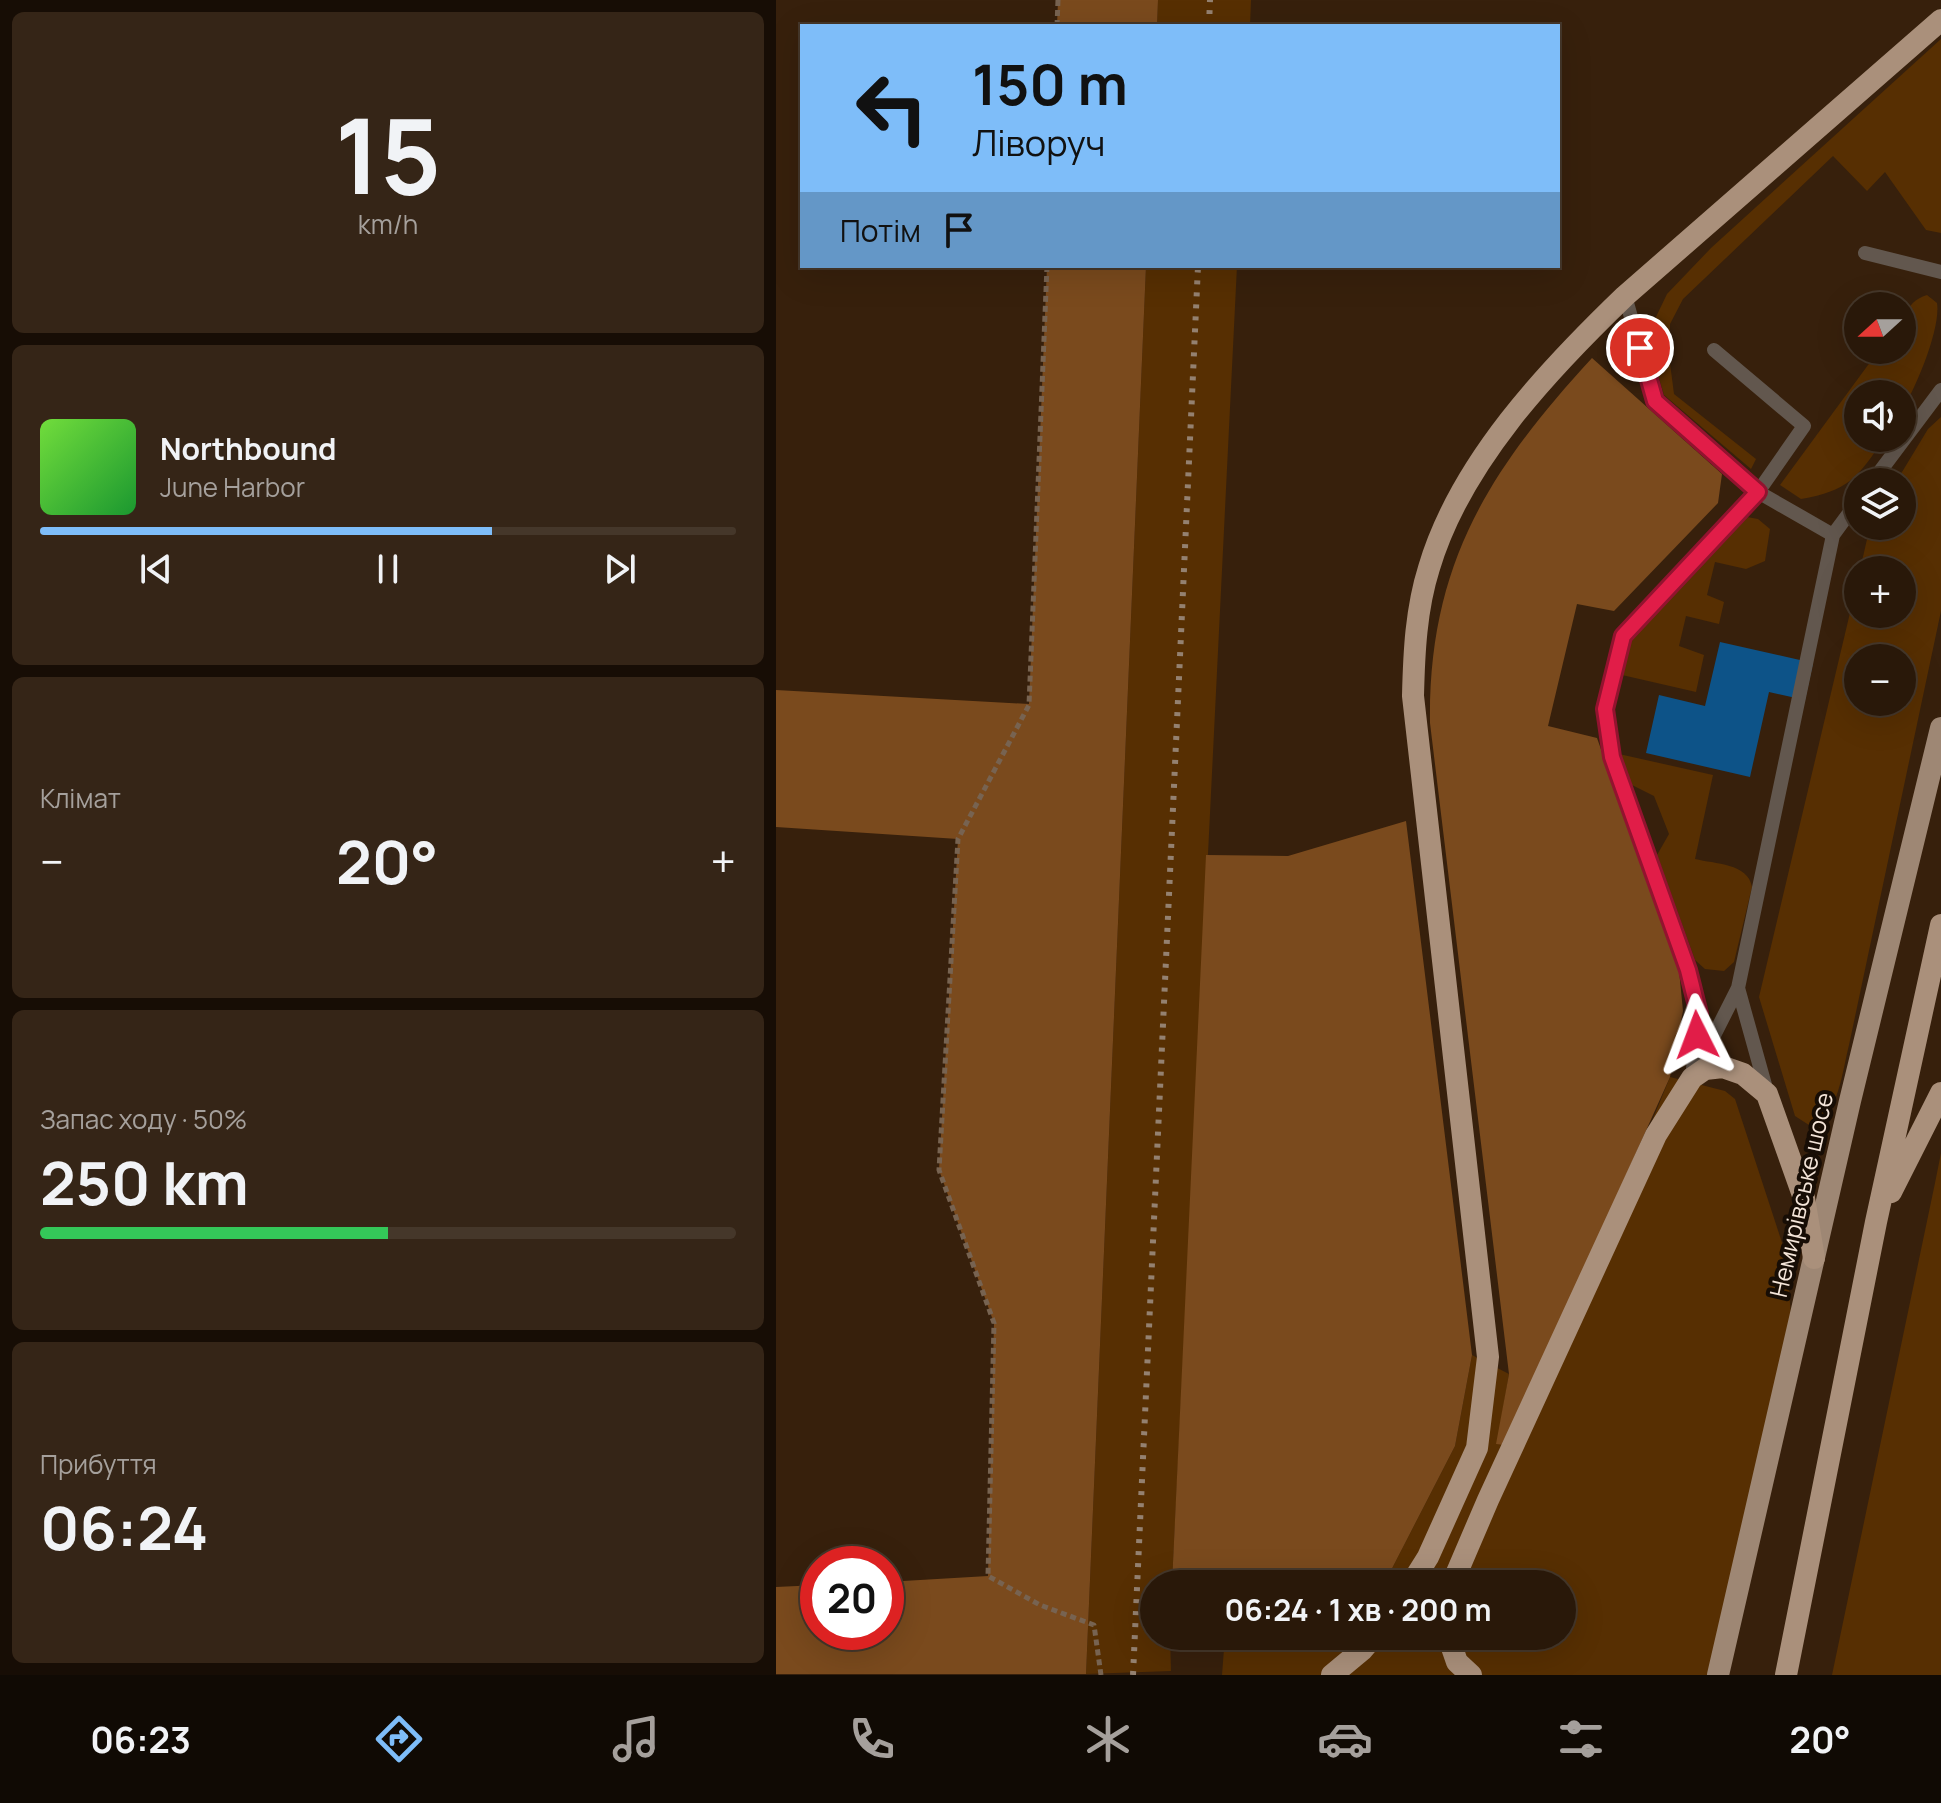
<!DOCTYPE html>
<html lang="uk">
<head>
<meta charset="utf-8">
<style>
  body { margin:0; font-family:Manrope,sans-serif; background:#352517; color:#f1f3f6; height:100vh; display:flex; flex-direction:column; font-size:30px; white-space:nowrap }
  * { box-sizing:border-box; margin:0 }
  p { font-size:26px; color:#a5a09c }
  .icon { flex:none; width:44px; height:44px; fill:none; stroke:currentColor; stroke-width:2; stroke-linecap:round; stroke-linejoin:round }
  .map { position:relative; flex:1; overflow:hidden }
  .side { display:flex; flex-direction:column; gap:12px; padding:12px; background:#170d05; width:776px }
  .side>* { flex:none }
  .top-card { position:absolute; left:24px; top:24px; width:760px; height:244px; border-radius:0px; box-shadow:0 8px 32px #0002,0 0 0 2px #45372a; background:#7ebdf9; color:#111; overflow:hidden }
  .needle { width:52px; rotate:249deg }
  .fabs { position:absolute; left:1068px; top:292px; display:grid; gap:16px }
  .fabs a { display:grid; place-items:center; width:72px; height:72px; border-radius:50%; background:#291809; box-shadow:0 8px 32px #0002,0 0 0 2px #45372a; font-size:40px }
  .speed { position:absolute; left:24px; top:1546px; display:flex; gap:16px; font-size:40px; font-weight:700; text-align:center }
  .speed>* { display:grid; place-content:center; width:104px; height:104px; border-radius:50%; background:#291809; box-shadow:0 8px 32px #0002,0 0 0 2px #45372a; line-height:1 }
  .speed .limit { border:12px solid #d22; background:#fff; color:#111 }
  .pin { position:absolute; display:grid; place-items:center; width:68px; height:68px; color:#fff; margin:-34px; border:4px solid #fff; border-radius:50%; box-shadow:0 2px 8px #0007 }
  .me { position:absolute; width:88px; margin:-44px; rotate:357deg; stroke-linejoin:round; filter:drop-shadow(0 0 6px #0008) }
  .turn { display:flex; align-items:center; gap:28px; height:168px; padding:0 40px; font-size:36px }
  .turn .icon { width:104px; height:104px; stroke-width:2.5 }
  .turn b { display:block; font-size:56px; line-height:68px }
  .then { display:flex; align-items:center; height:76px; padding:0 40px; background:#0003; gap:16px; font-size:30px }
  .big { font-size:60px; font-weight:700; line-height:1.1 }
  .side .widget { flex:1; display:flex; flex-direction:column; justify-content:center; gap:12px; min-width:0; padding:0 28px; border-radius:12px; background:#352517 }
  .side .dial { align-items:center; gap:0 }
  .dial b { font-size:104px; line-height:1 }
  .song { display:flex; align-items:center; gap:24px }
  .cover { width:96px; height:96px; border-radius:12px; background:linear-gradient(135deg,hsl(100 70% 55%),hsl(130 70% 35%)) }
  .played { height:8px; border-radius:4px; background:linear-gradient(90deg,#7ebdf9 65%,#45372a 65%) }
  .keys { display:flex; justify-content:space-around; direction:ltr }
  .heat { display:flex; justify-content:space-between; align-items:center; font-size:44px; direction:ltr }
  .charge { height:12px; border-radius:6px; background:linear-gradient(90deg,#34c759 50%,#45372a 0) }
  .trip { position:absolute; left:364px; top:1570px; width:436px; height:80px; border-radius:40px; background:#291809; box-shadow:0 8px 32px #0002,0 0 0 2px #45372a; font-weight:700; line-height:80px; text-align:center }
  .tabs { display:flex; height:128px; justify-content:space-around; align-items:center; background:#100a04; color:#a5a09c }
  .tabs .icon { width:56px; height:56px }
  .tabs .selected { color:#7ebdf9 }
  .tabs b { font-size:36px; color:#f1f3f6 }
  main { display:flex; flex:1; min-height:0 }
  .map>svg:first-child { display:block }
  .green { fill:#572f02; fill-rule:evenodd }
  .forest { fill:#7a4a1d }
  .building { fill:#0d5388 }
  .lines { fill:none; stroke-linecap:round; stroke-linejoin:round }
  .path { stroke:#776351; stroke-width:5; stroke-dasharray:6 4; stroke-linecap:butt }
  .service { stroke:#62574e; stroke-width:14 }
  .primary { stroke:#9e8774; stroke-width:22 }
  .trunk { stroke:#aa907b; stroke-width:22 }
  .rail { stroke:#948170; stroke-width:6; stroke-dasharray:4 8; stroke-linecap:butt }
  .route-casing { stroke:#92132f; stroke-width:20 }
  .route { stroke:#e11d48; stroke-width:14 }
  .labels { text-anchor:middle; stroke-width:8; stroke-linejoin:round; paint-order:stroke }
  .street-label { font-size:24px; fill:#f4e5d9; stroke:#170d05 }
</style>
</head>
<body>
<main>
<section class="side">
<div class="widget dial"><b>15</b><p>km/h</p></div>
<div class="widget">
<div class="song"><i class="cover"></i><div><b>Northbound</b><p>June Harbor</p></div></div>
<div class="played"></div>
<div class="keys"><svg class="icon" aria-label="previous" viewBox="0 0 24 24"><path d="M18 5L8 12l10 7zM5 5v14"/></svg><svg class="icon" aria-label="pause" viewBox="0 0 24 24"><path d="M8 5v14M16 5v14"/></svg><svg class="icon" aria-label="next" viewBox="0 0 24 24"><path d="M6 5l10 7-10 7zM19 5v14"/></svg></div>
</div>
<div class="widget"><p>Клімат</p>
<div class="heat"><a>−</a><b class="big">20°</b><a>+</a></div>
</div>
<div class="widget"><p>Запас ходу · 50%</p><b class="big">250 km</b><div class="charge"></div></div>
<div class="widget"><p>Прибуття</p><b class="big">06:24</b></div>
</section>
<div class="map">
<svg width="1165" height="1675" viewBox="0 0 1165 1675">
  <rect width="100%" height="100%" fill="#37200c"/>
  <path class="green" d="M382,0H475L474,26H381Z
    M1165,39V233L1150,230L1109,172L1091,191L1057,156L907,299L894,324V363L898,394L980,459L975,469L888,395L876,355L878,321L891,294L935,248Z
    M370,266H461L396,1584H378V1636H394L395,1671L310,1674Z
    M1151,295L1161,303C1165,328 1140,388 1126,410V394H1082V438H1108C1083,477 1072,491 1025,499L1004,485L1103,350H1126C1126,328 1125,303 1151,295Z
    M1165,417V611L1073,1045C1066,1072 1063,1114 1036,1127L1019,1116L983,997L1082,579V614H1126V570H1084L1094,526H1126V482H1120L1152,429ZM1082,658H1126V702H1082Z
    M971,517L982,519L994,529L989,561L970,569L939,562L931,595L948,602L943,624L910,616L903,646L928,655L920,692L846,675L854,640Z
    M843,754L937,775L919,859C939,864 972,863 976,887L958,962L948,971L929,969L919,960L881,855L893,834L878,796L854,784Z
    M894,1077L949,1091L959,1099L1011,1258L1015,1318L941,1675H446L449,1636L528,1639L561,1636H786V1584H608L679,1446L696,1355L733,1374L721,1444L872,1131Z
    M1165,1153V1675H1056L1159,1183Z"/>
  <path class="forest" d="M282,0H382L381,26H281Z
    M271,266H370L310,1674H0V1587L42,1585V1632H110V1582L212,1576L218,1323L163,1170L182,839L0,827V690L253,704Z
    M816,358L946,474L942,503L838,611L801,604L772,726L821,738L903,970L907,1011L894,1077L729,1445L720,1444L733,1374L654,723C652,565 713,470 816,358Z
    M630,821L696,1355L679,1446L608,1584H396L430,855L512,856Z"/>
  <path class="building" d="M944,642L1037,663L1029,700L993,692L974,777L870,753L883,695L929,706Z"/>
  <g class="lines">
    <path class="path" d="M281,26L282,0
      M271,266L253,705L182,839L163,1170L218,1323L212,1576L264,1605L318,1625L325,1675"/>
    <path class="service" d="M1089,253L1165,272
      M849,296L879,401L982,492L1028,426L938,350
      M1096,482L1165,390
      M962,988L991,1092
      M921,1069L962,988L1057,535L1082,501
      M916,1078L923,1014L912,970L836,757L829,709L847,636L982,492L1057,535"/>
    <path class="primary" d="M942,1675L1074,1101L1165,728"/>
    <path class="trunk" d="M1115,1192L1165,1093
      M635,1584L652,1557L701,1448L712,1357L637,696C638,653 640,609 653,568C684,463 772,370 849,296L1165,20
      M676,1584L712,1500L880,1135L916,1078L929,1069L947,1067L967,1074L991,1094L1028,1198L1038,1258
      M672,1636L681,1662L695,1675
      M556,1675L586,1650L598,1636
      M1010,1675L1100,1222L1165,925"/>
    <path class="rail" d="M433,26L434,0
      M357,1675L422,266"/>
  </g>
  <g class="lines">
    <g class="route-casing">
      <path id="route" d="M864,348L879,401L982,492L847,636L829,709L836,757L912,970L923,1014L921,1035"/>
    </g>
    <use href="#route" class="route"/>
  </g>
  <g class="labels">
    <g class="street-label">
      <text transform="translate(1026 1195) rotate(-77)" y="8">Немирівське шосе</text>
    </g>
  </g>
</svg>
<div class="fabs">
<a><svg class="needle" viewBox="-14 -14 28 28"><path d="M0-13l5 13h-10z" fill="#e53935"/><path d="M0 13l5-13h-10z" fill="#a5a09c"/></svg></a>
<a><svg class="icon" aria-label="sound" viewBox="0 0 24 24"><path d="M4 9h4l5-4v14l-5-4H4zM17 9q2 3 0 6"/></svg></a>
<a><svg class="icon" aria-label="layers" viewBox="0 0 24 24"><path d="M12 4l9 5-9 5-9-5zM3 14l9 5 9-5"/></svg></a>
<a>+</a>
<a>−</a>
</div>
<div class="speed"><div class="limit">20</div></div>
<div class="pin" style="left:864px;top:348px;background:#d93025"><svg class="icon" aria-label="arrive" viewBox="0 0 24 24"><path d="M6 21V4h12l-3 4 3 4H6"/></svg></div>
<svg class="me" style="left:921px;top:1035px" viewBox="-20 -20 40 40"><path d="M0-17L14 15 0 8-14 15z" fill="#e11d48" stroke="#fff" stroke-width="4"/></svg>
<div class="trip">06:24 · 1 хв · 200 m</div>
<div class="top-card">
<div class="turn"><svg class="icon" aria-label="left" viewBox="0 0 24 24"><path d="M17 20v-9H6M10 6l-5 5 5 5"/></svg><div><b>150 m</b>Ліворуч</div></div>
<div class="then">Потім<svg class="icon" aria-label="arrive" viewBox="0 0 24 24"><path d="M6 21V4h12l-3 4 3 4H6"/></svg></div>
</div>
</div>
</main>
<nav class="tabs">
<b>06:23</b>
<svg class="icon selected" aria-label="directions" viewBox="0 0 24 24"><path d="M12 3l9 9-9 9-9-9zM9 14v-3h6M13 9l2 2-2 2"/></svg>
<svg class="icon" aria-label="music" viewBox="0 0 24 24"><path d="M9 18V5l10-2v13"/><circle cx="6" cy="18" r="3"/><circle cx="16" cy="16" r="3"/></svg>
<svg class="icon" aria-label="phone" viewBox="0 0 24 24"><path d="M5 4h4l2 5-3 2q2 4 5 5l2-3 5 2v4C11 20 4 13 5 4z"/></svg>
<svg class="icon" aria-label="climate" viewBox="0 0 24 24"><path d="M12 3v18M4 7l16 10M4 17L20 7"/></svg>
<svg class="icon" aria-label="car" viewBox="0 0 24 24"><path d="M5 17H2v-5l4-1 3-4h7l3 4 3 1v5h-3M9 17h6M6 11h13"/><circle cx="7" cy="17" r="2"/><circle cx="17" cy="17" r="2"/></svg>
<svg class="icon" aria-label="filters" viewBox="0 0 24 24"><path d="M4 7h16M4 17h16"/><circle cx="9" cy="7" r="2"/><circle cx="15" cy="17" r="2"/></svg>
<b>20°</b>
</nav>
</body>
</html>
